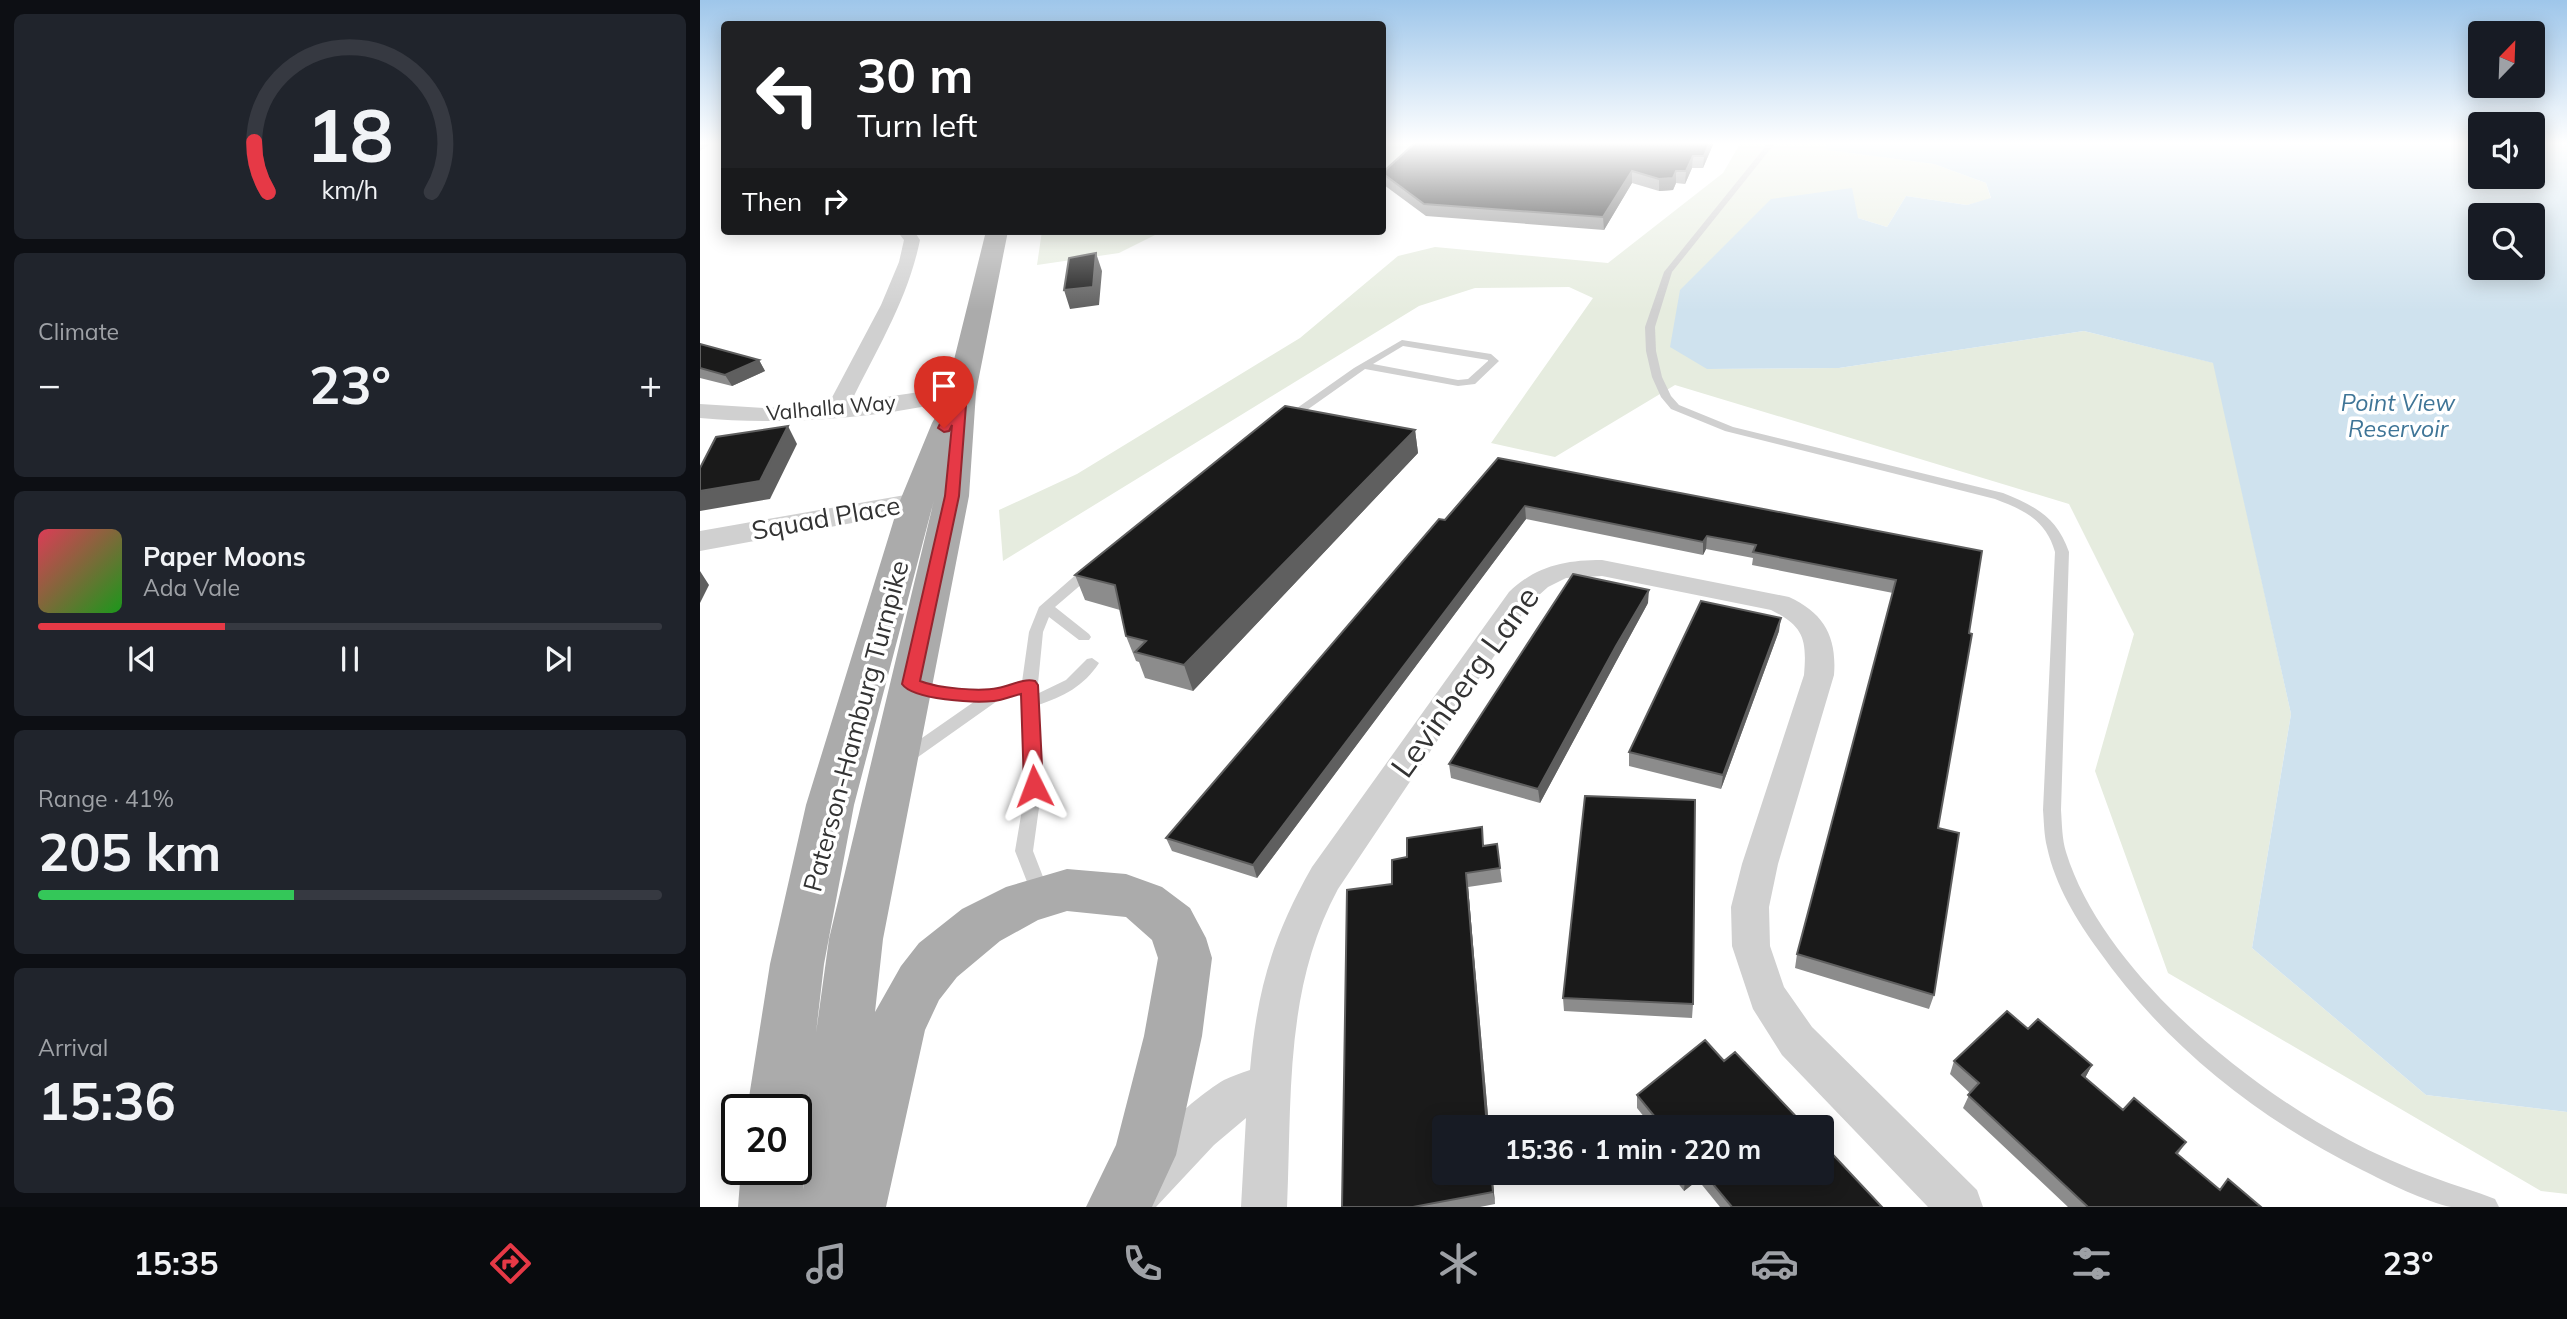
<!DOCTYPE html>
<html lang="en">
<head>
<meta charset="utf-8">
<style>
  body { margin:0; font-family:Mulish,sans-serif; background:#20242c; color:#f1f3f6; height:100vh; display:flex; flex-direction:column; font-size:26px; white-space:nowrap }
  * { box-sizing:border-box; margin:0 }
  p { font-size:23px; color:#9ea1a6 }
  .icon { flex:none; width:38px; height:38px; fill:none; stroke:currentColor; stroke-width:2; stroke-linecap:round; stroke-linejoin:round }
  .map { position:relative; flex:1; overflow:hidden }
  .panel { display:flex; flex-direction:column; gap:14px; padding:14px; background:#0d0f14; width:700px }
  .panel>* { flex:none }
  .hud { position:absolute; left:21px; top:21px; width:665px; height:214px; border-radius:7px; box-shadow:0 4px 18px #0003; background:#202124; color:#fff; overflow:hidden }
  .needle { width:46px; rotate:23deg }
  .buttons { position:absolute; left:1768px; top:21px; display:grid; gap:14px }
  .buttons a { display:grid; place-items:center; width:77px; height:77px; border-radius:7px; background:#171b24; box-shadow:0 4px 18px #0003; font-size:35px }
  .speed { position:absolute; left:21px; top:1094px; display:flex; gap:14px; font-size:35px; font-weight:700; text-align:center }
  .speed>* { display:grid; place-content:center; width:91px; height:91px; border-radius:50%; background:#171b24; box-shadow:0 4px 18px #0003; line-height:1 }
  .speed .limit { border:4px solid #111; border-radius:10px; background:#fff; color:#111 }
  .pin { position:absolute; display:grid; place-items:center; width:60px; height:60px; color:#fff; margin:-72px -30px; border-radius:50% 50% 50% 0; rotate:-45deg; box-shadow:0 0 7px #0007 }
  .pin .icon { rotate:45deg }
  .me { position:absolute; width:77px; margin:-38px; rotate:357deg; stroke-linejoin:round; filter:drop-shadow(0 0 5px #0008) }
  .turn { display:flex; align-items:center; gap:24px; height:147px; padding:0 21px; font-size:32px }
  .turn .icon { width:91px; height:91px; stroke-width:2.5 }
  .turn b { display:block; font-size:49px; line-height:60px }
  .then { display:flex; align-items:center; height:66px; padding:0 21px; background:#0003; gap:14px; font-size:26px }
  .big { font-size:52px; font-weight:700; line-height:1.1 }
  .panel .widget { flex:1; display:flex; flex-direction:column; justify-content:center; gap:10px; min-width:0; padding:0 24px; border-radius:10px; background:#20242c }
  .panel .dial { align-items:center; gap:0 }
  .dial svg { height:182px; overflow:visible; fill:none; stroke:#363941; stroke-width:7; stroke-linecap:round; text-anchor:middle }
  .dial text { fill:#f1f3f6; stroke:none }
  .song { display:flex; align-items:center; gap:21px }
  .cover { width:84px; height:84px; border-radius:10px; background:linear-gradient(135deg,hsl(350 70% 55%),hsl(120 70% 35%)) }
  .played { height:7px; border-radius:4px; background:linear-gradient(90deg,#e63946 30%,#363941 30%) }
  .keys { display:flex; justify-content:space-around; direction:ltr }
  .heat { display:flex; justify-content:space-between; align-items:center; font-size:38px; direction:ltr }
  .charge { height:10px; border-radius:5px; background:linear-gradient(90deg,#34c759 41%,#363941 0) }
  .trip { position:absolute; left:732px; top:1115px; width:402px; height:70px; border-radius:7px; background:#171b24; box-shadow:0 4px 18px #0003; font-weight:700; line-height:70px; text-align:center }
  .tab-bar { display:flex; height:112px; justify-content:space-around; align-items:center; background:#090b0e; color:#9ea1a6 }
  .tab-bar .icon { width:49px; height:49px }
  .tab-bar .selected { color:#e63946 }
  .tab-bar b { font-size:32px; color:#f1f3f6 }
  main { display:flex; flex:1; min-height:0 }
  .map>svg:first-child { display:block }
  .green { fill:#e6ecdf }
  .water { fill:#cfe2ee; fill-rule:evenodd }
  .lines { fill:none; stroke-linecap:round; stroke-linejoin:round }
  .service { fill:#d0d0d0; fill-rule:evenodd }
  .minor { fill:#d0d0d0; fill-rule:evenodd }
  .tertiary { fill:#d0d0d0; fill-rule:evenodd }
  .primary { fill:#ababab; fill-rule:evenodd }
  .wall { fill:#8c8c8c }
  .shaded-wall { fill:#5f5f5f }
  .building { fill:#1a1a1a; stroke:#5f5f5f; stroke-width:2 }
  .route { fill:#e63946; stroke:#96252e; stroke-width:2 }
  .labels { text-anchor:middle; stroke-width:7; stroke-linejoin:round; paint-order:stroke }
  .far-street-label { font-size:21px; fill:#333; stroke:#fff }
  .far-water-label { font-size:23px; font-style:italic; fill:#3f7597; stroke:#fff }
  .street-label { font-size:26px; fill:#333; stroke:#fff }
  .near-street-label { font-size:32px; fill:#333; stroke:#fff }
</style>
</head>
<body>
<main>
<section class="panel">
<div class="widget dial"><svg viewBox="0 0 100 80">
<path d="M14 69A42 42 0 1 1 86 69"/>
<path d="M14 69A42 42 0 0 1 8 47" stroke="#e63946"/>
<text x="50" y="56" font-size="32" font-weight="700">18</text>
<text x="50" y="72" font-size="11">km/h</text>
</svg></div>
<div class="widget"><p>Climate</p>
<div class="heat"><a>−</a><b class="big">23°</b><a>+</a></div>
</div>
<div class="widget">
<div class="song"><i class="cover"></i><div><b>Paper Moons</b><p>Ada Vale</p></div></div>
<div class="played"></div>
<div class="keys"><svg class="icon" aria-label="previous" viewBox="0 0 24 24"><path d="M18 5L8 12l10 7zM5 5v14"/></svg><svg class="icon" aria-label="pause" viewBox="0 0 24 24"><path d="M8 5v14M16 5v14"/></svg><svg class="icon" aria-label="next" viewBox="0 0 24 24"><path d="M6 5l10 7-10 7zM19 5v14"/></svg></div>
</div>
<div class="widget"><p>Range · 41%</p><b class="big">205 km</b><div class="charge"></div></div>
<div class="widget"><p>Arrival</p><b class="big">15:36</b></div>
</section>
<div class="map">
<svg width="1867" height="1207" viewBox="0 0 1867 1207">
  <rect width="100%" height="100%" fill="#fff"/>
  <path class="green" d="M682,142H737L695,176L683,178Z
    M1041,142H1125L1128,150L1234,164L1286,183L1291,199L1267,205L1206,196L1187,227L1158,218L1007,369L1139,368L1384,331L1514,363L1591,714L1552,948L1726,1095L1867,1112V1194L1841,1191L1468,973L1395,771L1434,634L1369,504L975,385L855,457L791,443L893,298L869,287L775,288L719,306L303,561L299,510L377,474L600,338L698,256L735,247L908,263L1023,173Z
    M342,231H463L419,253L337,265Z"/>
  <path class="water" d="M1125,142H1780V177H1832V142H1867V1112L1726,1095L1552,948L1591,714L1513,363L1384,331L1139,368L1007,369L970,347L980,290L1071,199L1152,188L1158,218L1187,227L1206,196L1267,205L1291,198L1286,183L1234,164L1127,150ZM1780,215H1832V268H1780Z"/>
  <g class="lines">
    <path class="service" d="M1069,142H1076L972,272L955,327L956,351L962,377L971,396L979,405L1033,427L1303,493C1335,506 1357,517 1369,552L1361,810C1362,824 1362,839 1366,852C1402,969 1542,1083 1647,1139C1675,1154 1705,1167 1735,1178C1755,1186 1776,1191 1795,1199L1799,1207C1784,1207 1766,1207 1751,1207C1726,1202 1686,1182 1662,1170C1559,1119 1466,1046 1399,951C1377,921 1355,885 1347,847C1344,835 1344,822 1343,810L1355,552C1346,520 1324,510 1295,499L1025,431L971,409L961,397L952,377L946,351L945,327L964,272Z
      M702,340L791,354L799,361L775,384L758,386L665,369L590,422L586,423L580,420L654,368ZM703,346L788,360V361L768,379L758,380L673,364Z
      M392,564L397,565L399,568L397,571L355,607L389,634L391,637L389,640H379L349,617L343,632L337,694L366,680L387,659L392,658L399,663C384,686 363,697 338,705L342,786L333,851L345,882L353,892L351,897L344,900L331,892L315,851L326,786L322,692L300,699L211,762L205,764L199,762L197,758L199,754L278,699C257,698 221,703 206,685L209,681L214,680L229,686L295,690L322,682L329,632L339,607L387,565Z"/>
    <path class="minor" d="M0,142H13L0,151Z
      M197,231H214L220,240C208,299 177,349 151,402L261,386L269,387L272,392L269,397C182,418 89,426 0,418V404L66,408L128,405L181,305L199,262L204,240Z
      M902,560L1089,597C1124,613 1137,637 1134,675L1078,864L1069,907L1070,946L1084,987L1112,1027L1277,1190L1283,1207H1228L1082,1055L1053,1009L1032,946L1031,907L1042,864L1104,675C1107,640 1104,626 1071,610L902,576L866,578L848,587L829,604L638,889C584,989 592,1097 587,1207H541L546,1118L514,1145L456,1207H402C417,1169 488,1101 524,1080C532,1076 541,1073 550,1070C557,991 572,937 612,867L809,592C836,566 865,560 902,560Z"/>
    <path class="tertiary" d="M245,488L256,490L260,497L256,504L0,551V531Z"/>
    <path class="primary" d="M286,231H308L276,392L269,496L183,939L175,1012L201,966L219,943L262,909L306,887L367,869L426,874L462,887L490,908L506,938L512,958L502,1036L476,1155L452,1207H386L416,1145L444,1036L458,958L452,940L426,917L367,911L338,920L300,941L257,977L239,1000L225,1030L186,1207H38L41,1169H96V1152L103,1169V1190L109,1092L107,1110L96,1132V1110H47L70,964L106,805L199,503L232,423L236,416L244,415L246,392ZM234,500L129,939L116,1033L124,964L154,805Z"/>
  </g>
  <path class="wall" d="M716,142H1014L1003,168H992L985,184L976,183L973,190L959,191L932,183L904,230L726,216L684,185L682,173Z
    M0,344L59,360L65,371L32,386L0,378Z
    M715,430L718,453L493,691L445,678L439,662L436,661L426,636L420,610L385,600L375,575Z
    M798,458L1282,551L1238,828L1234,995L1229,1009L1095,968L1097,954L1193,593L1052,565L1053,558L1006,549L1003,555L826,519L557,878L472,851L466,838Z
    M948,603L917,660L840,803L751,778L749,764Z
    M1079,631L1021,789L929,766V752Z
    M797,844L802,882L768,887L789,1127H744L792,1172L795,1204L780,1207H642L692,884L784,846Z
    M863,998L993,1004L992,1018L864,1011Z
    M1328,1029L1392,1065L1385,1078L1423,1110L1486,1142L1478,1154L1520,1190L1561,1207H1368L1263,1108L1270,1093L1250,1074L1254,1061Z
    M1024,1061L949,1123L937,1108V1095Z
    M969,1172H1122L1182,1207H1020L998,1180L984,1191Z"/>
  <path class="shaded-wall" d="M1010,142H1014L1003,168L1004,156Z
    M993,156L992,168L985,184L986,171Z
    M932,171V183L904,230L903,217Z
    M976,171V183L973,190L959,191V179Z
    M396,253L402,271L399,305L370,309L364,290Z
    M59,360L65,371L32,386L25,375Z
    M88,426L97,444L70,499L0,511V491Z
    M715,430L718,453L493,691L484,665Z
    M825,506L826,519L557,878L553,865Z
    M1007,536L1006,549L1003,555V542Z
    M0,571L9,585L0,603Z
    M949,590L948,603L917,660L840,803L838,789L916,646Z
    M1081,618L1079,631L1021,789L1023,775Z
    M766,873L768,887L789,1127H787Z
    M1392,1065L1385,1078L1382,1075Z
    M791,1172H792L795,1204L793,1192Z
    M992,1172H998V1180L984,1191L985,1178Z"/>
  <path class="building" d="M716,142H1010L1004,156H993L986,171H976L973,178L959,179L932,171L903,217L724,204L682,173Z
    M396,253L393,287L364,290L369,258Z
    M0,344L59,360L25,375L0,368Z
    M585,406L715,430L484,665L435,652L446,641L426,636L415,585L375,575Z
    M88,426L60,481L0,491V468L16,437Z
    M798,458L1282,551L1269,633L1272,634L1238,828L1259,833L1234,995L1097,954L1196,580L1053,552L1056,545L1007,536L1003,542L825,506L553,865L466,838L739,519L745,520Z
    M873,574L949,590L916,646L838,789L749,764Z
    M1001,601L1081,618L1023,775L929,752Z
    M885,796L995,800L993,1004L863,998Z
    M782,827L783,846L797,844L800,868L766,873L787,1127H744V1172H791L793,1192L713,1207H642L647,890L692,884V860L707,857V838Z
    M1307,1011L1328,1029L1338,1019L1392,1065L1382,1075L1423,1110L1434,1098L1486,1142L1476,1153L1520,1190L1528,1179L1561,1207H1388L1268,1095L1279,1083L1254,1061Z
    M1005,1040L1024,1061L1035,1052L1106,1127H944L955,1117L937,1095Z
    M1122,1143L1182,1207H1032L1003,1172H1122Z
    M980,1172H992L985,1178Z"/>
  <linearGradient id="sky" x2="0" y2="1"><stop stop-color="#9ec6ea"/><stop offset="0.46" stop-color="#fff"/><stop offset="1" stop-color="#fff" stop-opacity="0"/></linearGradient>
  <rect width="1867" height="311" fill="url(#sky)"/>
  <path class="route" d="M261,389L267,392L259,496L220,681C237,688 279,692 298,688C310,686 323,678 335,681L338,685L343,786L341,791L334,793L327,791L324,786L321,694C312,696 303,700 294,701C275,703 213,700 202,684L245,496L252,425L249,431L244,432L238,428L255,392Z"/>
  <g class="labels">
    <g class="far-street-label">
      <text transform="translate(131 408) rotate(-5)" y="7">Valhalla Way</text>
    </g>
    <g class="far-water-label">
      <text x="1698" y="411">Point View<tspan x="1698" dy="26">Reservoir</tspan></text>
    </g>
    <g class="street-label">
      <text transform="translate(126 518) rotate(-10)" y="9">Squad Place</text>
      <text transform="translate(156 726) rotate(-75)" y="9">Paterson-Hamburg Turnpike</text>
    </g>
    <g class="near-street-label">
      <text transform="translate(765 682) rotate(-54)" y="11">Levinberg Lane</text>
    </g>
  </g>
</svg>
<div class="buttons">
<a><svg class="needle" viewBox="-14 -14 28 28"><path d="M0-13l5 13h-10z" fill="#e53935"/><path d="M0 13l5-13h-10z" fill="#9ea1a6"/></svg></a>
<a><svg class="icon" aria-label="sound" viewBox="0 0 24 24"><path d="M4 9h4l5-4v14l-5-4H4zM17 9q2 3 0 6"/></svg></a>
<a><svg class="icon" aria-label="search" viewBox="0 0 24 24"><circle cx="10" cy="10" r="6"/><path d="M15 15l6 6"/></svg></a>
</div>
<div class="speed"><div class="limit">20</div></div>
<div class="pin" style="left:244px;top:428px;background:#d93025"><svg class="icon" aria-label="arrive" viewBox="0 0 24 24"><path d="M6 21V4h12l-3 4 3 4H6"/></svg></div>
<svg class="me" style="left:334px;top:786px" viewBox="-20 -20 40 40"><path d="M0-17L14 15 0 8-14 15z" fill="#e63946" stroke="#fff" stroke-width="4"/></svg>
<div class="trip">15:36 · 1 min · 220 m</div>
<div class="hud">
<div class="turn"><svg class="icon" aria-label="left" viewBox="0 0 24 24"><path d="M17 20v-9H6M10 6l-5 5 5 5"/></svg><div><b>30 m</b>Turn left</div></div>
<div class="then">Then<svg class="icon" aria-label="right" viewBox="0 0 24 24"><path d="M7 20v-9h11M14 6l5 5-5 5"/></svg></div>
</div>
</div>
</main>
<nav class="tab-bar">
<b>15:35</b>
<svg class="icon selected" aria-label="directions" viewBox="0 0 24 24"><path d="M12 3l9 9-9 9-9-9zM9 14v-3h6M13 9l2 2-2 2"/></svg>
<svg class="icon" aria-label="music" viewBox="0 0 24 24"><path d="M9 18V5l10-2v13"/><circle cx="6" cy="18" r="3"/><circle cx="16" cy="16" r="3"/></svg>
<svg class="icon" aria-label="phone" viewBox="0 0 24 24"><path d="M5 4h4l2 5-3 2q2 4 5 5l2-3 5 2v4C11 20 4 13 5 4z"/></svg>
<svg class="icon" aria-label="climate" viewBox="0 0 24 24"><path d="M12 3v18M4 7l16 10M4 17L20 7"/></svg>
<svg class="icon" aria-label="car" viewBox="0 0 24 24"><path d="M5 17H2v-5l4-1 3-4h7l3 4 3 1v5h-3M9 17h6M6 11h13"/><circle cx="7" cy="17" r="2"/><circle cx="17" cy="17" r="2"/></svg>
<svg class="icon" aria-label="filters" viewBox="0 0 24 24"><path d="M4 7h16M4 17h16"/><circle cx="9" cy="7" r="2"/><circle cx="15" cy="17" r="2"/></svg>
<b>23°</b>
</nav>
</body>
</html>
